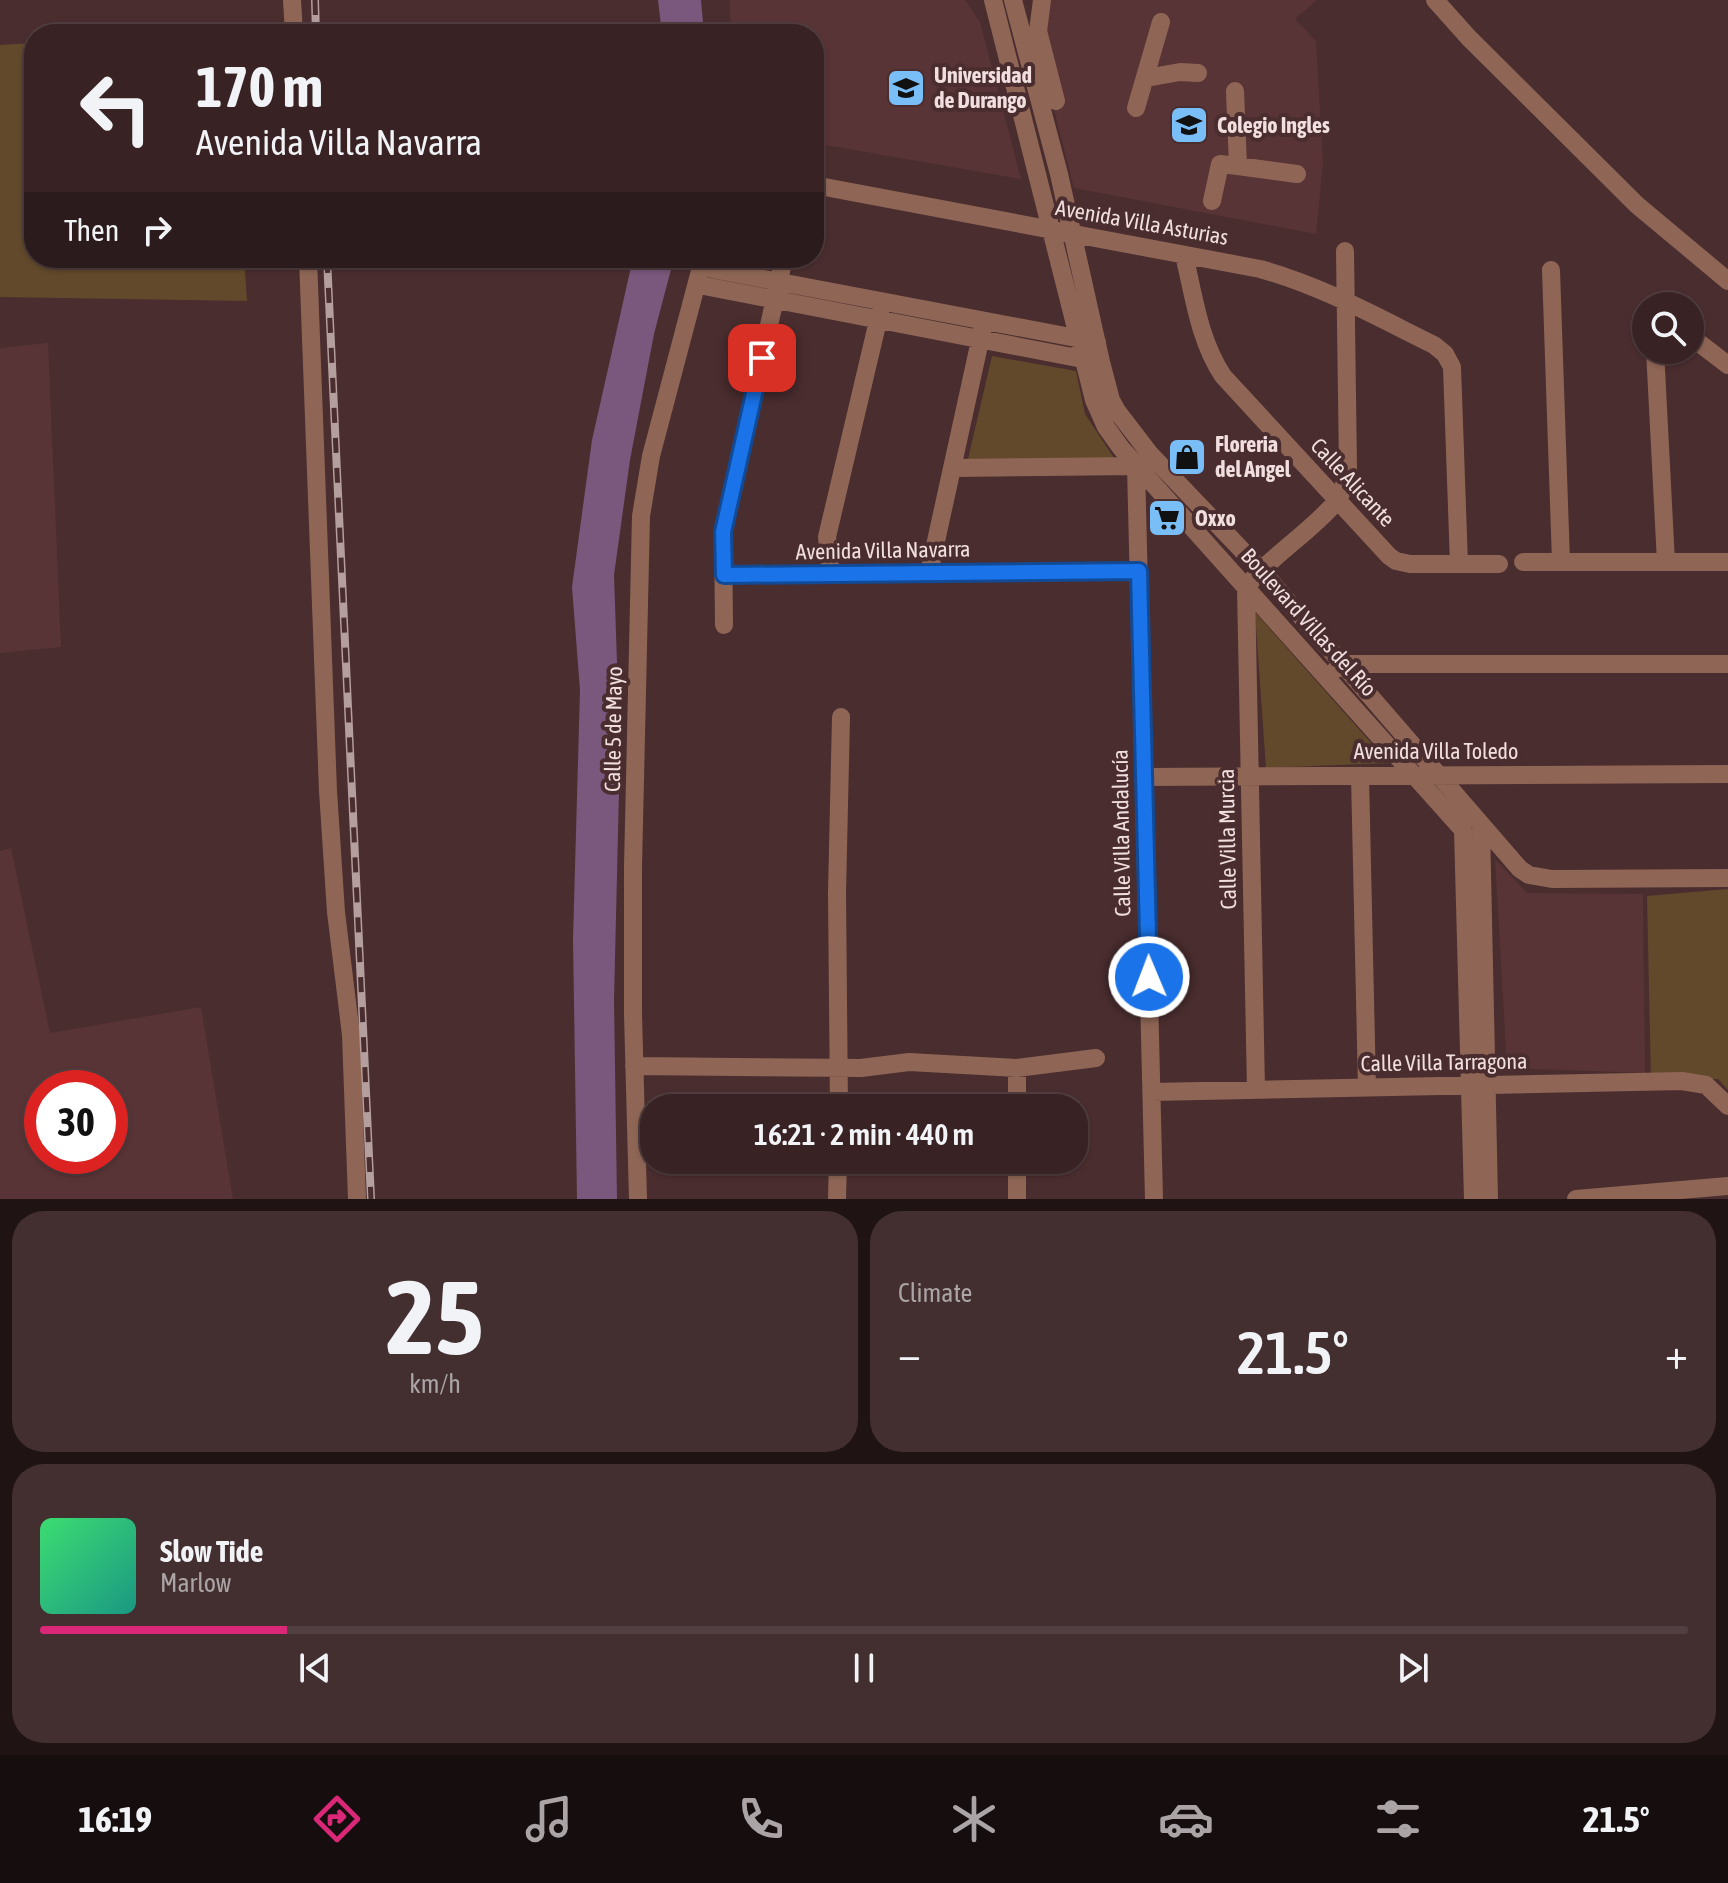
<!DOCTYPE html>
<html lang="en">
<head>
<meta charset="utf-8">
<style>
  body { margin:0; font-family:"Asap Condensed",sans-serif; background:#432f30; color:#f1f3f6; height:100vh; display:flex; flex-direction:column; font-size:30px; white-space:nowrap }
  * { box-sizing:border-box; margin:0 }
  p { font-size:26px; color:#aba4a6 }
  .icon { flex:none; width:44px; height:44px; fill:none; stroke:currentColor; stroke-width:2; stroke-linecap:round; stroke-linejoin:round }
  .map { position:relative; height:1199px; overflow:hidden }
  .panel { display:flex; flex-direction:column; gap:12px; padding:12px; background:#1f1313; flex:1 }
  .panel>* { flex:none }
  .guide { position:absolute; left:24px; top:24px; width:800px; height:244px; border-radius:32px; box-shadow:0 2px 6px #0004,0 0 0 2px #523f41; background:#382223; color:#f1f3f6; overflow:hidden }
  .fabs { position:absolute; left:1632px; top:292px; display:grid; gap:16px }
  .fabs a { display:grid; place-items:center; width:72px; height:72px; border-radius:50%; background:#382223; box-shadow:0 2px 6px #0004,0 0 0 2px #523f41; font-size:40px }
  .speed { position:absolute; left:24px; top:1070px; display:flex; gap:16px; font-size:40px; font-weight:700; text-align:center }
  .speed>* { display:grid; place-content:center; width:104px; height:104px; border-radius:50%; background:#382223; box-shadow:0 2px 6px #0004,0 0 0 2px #523f41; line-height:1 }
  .speed .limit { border:12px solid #d22; background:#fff; color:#111 }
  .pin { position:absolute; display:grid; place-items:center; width:68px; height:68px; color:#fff; margin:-34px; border-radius:16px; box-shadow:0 4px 12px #0006 }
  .me { position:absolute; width:88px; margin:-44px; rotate:359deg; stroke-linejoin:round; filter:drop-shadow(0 0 6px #0008) }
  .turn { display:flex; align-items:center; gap:28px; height:168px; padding:0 40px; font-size:36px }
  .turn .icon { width:104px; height:104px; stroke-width:2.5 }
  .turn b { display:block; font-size:56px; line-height:68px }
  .then { display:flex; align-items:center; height:76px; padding:0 40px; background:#0003; gap:16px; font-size:30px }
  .big { font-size:60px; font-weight:600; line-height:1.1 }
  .panel .widget { flex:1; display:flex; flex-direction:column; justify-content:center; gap:12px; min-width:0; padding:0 28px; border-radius:32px; background:#432f30 }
  .panel .dial { align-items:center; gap:0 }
  .dial b { font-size:104px; line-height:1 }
  .song { display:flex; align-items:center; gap:24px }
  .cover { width:96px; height:96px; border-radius:12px; background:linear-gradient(135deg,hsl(140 70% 55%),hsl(170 70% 35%)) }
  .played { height:8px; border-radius:4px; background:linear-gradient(90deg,#db2777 15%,#523f41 15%) }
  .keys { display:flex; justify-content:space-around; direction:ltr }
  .heat { display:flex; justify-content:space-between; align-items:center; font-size:44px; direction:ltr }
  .panel .tiles { flex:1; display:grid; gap:12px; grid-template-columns:1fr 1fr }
  .widget:last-child { grid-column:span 2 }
  .trip { position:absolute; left:640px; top:1094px; width:448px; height:80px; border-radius:32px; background:#382223; box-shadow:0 2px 6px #0004,0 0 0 2px #523f41; font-weight:600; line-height:80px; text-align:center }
  .menu { display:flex; height:128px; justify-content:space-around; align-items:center; background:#160e0e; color:#aba4a6 }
  .menu .icon { width:56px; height:56px }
  .menu .selected { color:#db2777 }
  .menu b { font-size:36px; color:#f1f3f6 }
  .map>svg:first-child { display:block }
  .built { fill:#593436; fill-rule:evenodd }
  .green { fill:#62492b }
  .water { fill:#7a577c }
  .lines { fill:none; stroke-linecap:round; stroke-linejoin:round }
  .minor { stroke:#8f6655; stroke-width:18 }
  .rail-casing { stroke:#b49e9e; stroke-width:8 }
  .rail { stroke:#4a2d2f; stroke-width:5; stroke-dasharray:15; stroke-linecap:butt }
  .route-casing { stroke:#114b97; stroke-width:20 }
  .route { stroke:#1a73e8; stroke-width:14 }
  .labels { text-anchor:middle; stroke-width:8; stroke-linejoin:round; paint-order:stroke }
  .poi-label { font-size:22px; font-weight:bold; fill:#f1dede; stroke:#4a2d2f; text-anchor:start }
  .street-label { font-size:22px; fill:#f1dede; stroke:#4a2d2f }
</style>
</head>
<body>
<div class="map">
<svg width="1728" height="1199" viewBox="0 0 1728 1199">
  <rect width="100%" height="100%" fill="#4a2d2f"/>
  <path class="built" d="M729,0H965L980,22L1021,179L814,143V34H732Z
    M1037,0H1317L1295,19L1316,41L1323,163L1316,234L1074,188L1032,23Z
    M48,343L61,647L0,653V348Z
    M11,848L50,1033L201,1007L233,1199H0V851ZM110,1088V1156H42V1088Z
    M1495,859L1527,893L1643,894L1645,1073L1507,1068Z"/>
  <path class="green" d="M34,43V258H244L247,301L0,297V45Z
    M992,356L1076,371L1085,414L1118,464L968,459Z
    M1255,612L1389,763L1266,768Z
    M1728,889V1090L1718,1079L1651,1080L1647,896Z"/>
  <path class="water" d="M658,0H701L704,34H662Z
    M633,258H674L654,334L630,460L614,575L620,750L614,1000L617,1199H577L573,939L580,690L572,587L592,440Z"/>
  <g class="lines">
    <path class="minor" d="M292,0L294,34
      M993,0L1084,360L1094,400L1106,427L1121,448L1463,830L1473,1199
      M1013,0L1059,174L1101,362L1111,400L1117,411L1150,454L1260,569L1520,869L1529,875L1552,879L1728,878
      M1042,0L1038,31L1056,101
      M1435,0L1469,38L1637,205L1728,281
      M1146,78L1180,72L1198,73
      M1235,91L1238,166L1297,174
      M1136,108L1161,22
      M814,185L1260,269C1322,286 1377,317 1434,345L1445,354L1452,367L1459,564
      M1212,201L1220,164L1238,166
      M1184,255C1194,296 1199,340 1223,376L1389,556L1396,561L1410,564H1499
      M308,258L328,791L336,912L351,1035L357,1199
      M1551,270L1561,562
      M699,285L1093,361
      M1690,336L1728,365
      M1655,350L1666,562
      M1136,466L1154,1199
      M952,468L1136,466
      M1523,562H1728
      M929,573L983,327
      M724,575L1139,571
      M831,575L827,537L881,308
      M724,625L723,532L784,258
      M1336,669L1341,664H1728
      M1360,776L1367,1087
      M1144,777L1728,774
      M1481,826L1489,1199
      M634,1066L861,1068L909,1062L1017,1068L1096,1058
      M1256,1090L1246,587C1272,555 1308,534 1335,503C1343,494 1346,480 1348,468L1345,251
      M1152,1092L1682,1081L1706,1085L1728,1106
      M839,1108L837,893L841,717
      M1017,1108V1068
      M638,1199L633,1014V867L641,516L651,456L701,267L1097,342
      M837,1199L838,1160
      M1017,1199V1160
      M1576,1199L1728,1186"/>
    <g class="rail-casing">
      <path id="rail" d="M315,0L316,34
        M327,258L371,1199"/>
    </g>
    <use href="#rail" class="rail"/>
  </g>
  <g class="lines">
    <g class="route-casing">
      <path id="route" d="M762,358L723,532L724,575L1139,571L1149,977"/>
    </g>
    <use href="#route" class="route"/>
  </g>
  <defs>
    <g id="university-square" transform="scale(2)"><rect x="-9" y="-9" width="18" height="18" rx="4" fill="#7abef8" stroke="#4a2d2f"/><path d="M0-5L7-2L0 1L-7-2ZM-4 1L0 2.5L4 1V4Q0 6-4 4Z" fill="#111"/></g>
    <g id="school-square" transform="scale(2)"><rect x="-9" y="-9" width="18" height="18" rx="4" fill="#7abef8" stroke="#4a2d2f"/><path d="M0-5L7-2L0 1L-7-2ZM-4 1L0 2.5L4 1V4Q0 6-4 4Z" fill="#111"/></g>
    <g id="shop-square" transform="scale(2)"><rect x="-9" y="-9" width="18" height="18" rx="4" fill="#7abef8" stroke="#4a2d2f"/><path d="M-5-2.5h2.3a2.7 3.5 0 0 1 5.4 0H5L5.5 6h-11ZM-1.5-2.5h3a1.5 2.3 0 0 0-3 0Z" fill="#111"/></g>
    <g id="supermarket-square" transform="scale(2)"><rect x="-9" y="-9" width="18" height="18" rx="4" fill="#7abef8" stroke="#4a2d2f"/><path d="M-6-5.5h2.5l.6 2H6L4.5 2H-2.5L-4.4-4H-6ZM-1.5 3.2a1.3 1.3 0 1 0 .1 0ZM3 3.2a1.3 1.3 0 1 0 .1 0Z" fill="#111"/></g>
  </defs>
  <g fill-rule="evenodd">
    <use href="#university-square" x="906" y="88"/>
    <use href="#school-square" x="1189" y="125"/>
    <use href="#shop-square" x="1187" y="457"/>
    <use href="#supermarket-square" x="1167" y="518"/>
  </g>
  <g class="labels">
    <g class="poi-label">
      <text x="934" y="83">Universidad<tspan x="934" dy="25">de Durango</tspan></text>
      <text x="1217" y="133">Colegio Ingles</text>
      <text x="1215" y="452">Floreria<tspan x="1215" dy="25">del Angel</tspan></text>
      <text x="1195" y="526">Oxxo</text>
    </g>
    <g class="street-label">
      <text transform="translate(1142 222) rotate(10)" y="8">Avenida Villa Asturias</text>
      <text transform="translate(1353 482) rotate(47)" y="8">Calle Alicante</text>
      <text transform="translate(883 550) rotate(-1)" y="8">Avenida Villa Navarra</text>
      <text transform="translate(1309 622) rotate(48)" y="8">Boulevard Villas del Río</text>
      <text transform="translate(613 729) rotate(-89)" y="8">Calle 5 de Mayo</text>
      <text x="1436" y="759">Avenida Villa Toledo</text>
      <text transform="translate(1121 833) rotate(-91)" y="8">Calle Villa Andalucía</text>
      <text transform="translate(1227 839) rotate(-91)" y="8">Calle Villa Murcia</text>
      <text transform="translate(1444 1062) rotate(-1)" y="8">Calle Villa Tarragona</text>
    </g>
  </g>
</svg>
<div class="fabs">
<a><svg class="icon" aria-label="search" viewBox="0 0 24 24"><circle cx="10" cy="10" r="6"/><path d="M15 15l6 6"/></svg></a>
</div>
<div class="speed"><div class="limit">30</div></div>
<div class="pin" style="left:762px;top:358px;background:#d93025"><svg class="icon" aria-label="arrive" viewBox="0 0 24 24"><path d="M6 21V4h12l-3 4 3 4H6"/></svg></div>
<svg class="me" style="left:1149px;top:977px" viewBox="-20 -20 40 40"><circle r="17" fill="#1a73e8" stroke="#fff" stroke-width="3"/><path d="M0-11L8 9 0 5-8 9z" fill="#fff"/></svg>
<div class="trip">16:21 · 2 min · 440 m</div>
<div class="guide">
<div class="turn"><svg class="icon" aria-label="left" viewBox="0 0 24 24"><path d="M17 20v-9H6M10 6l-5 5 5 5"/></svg><div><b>170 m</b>Avenida Villa Navarra</div></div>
<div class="then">Then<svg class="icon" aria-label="right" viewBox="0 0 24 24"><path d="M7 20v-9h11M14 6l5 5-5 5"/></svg></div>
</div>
</div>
<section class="panel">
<div class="tiles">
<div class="widget dial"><b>25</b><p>km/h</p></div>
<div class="widget"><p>Climate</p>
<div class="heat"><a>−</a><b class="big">21.5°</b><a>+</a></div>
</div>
<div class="widget">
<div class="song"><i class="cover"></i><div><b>Slow Tide</b><p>Marlow</p></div></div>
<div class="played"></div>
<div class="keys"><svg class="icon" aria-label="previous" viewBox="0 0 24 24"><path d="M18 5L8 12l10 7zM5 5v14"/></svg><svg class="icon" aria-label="pause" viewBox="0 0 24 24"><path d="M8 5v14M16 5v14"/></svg><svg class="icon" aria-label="next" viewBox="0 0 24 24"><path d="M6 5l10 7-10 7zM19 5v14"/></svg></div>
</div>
</div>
</section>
<nav class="menu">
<b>16:19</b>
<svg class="icon selected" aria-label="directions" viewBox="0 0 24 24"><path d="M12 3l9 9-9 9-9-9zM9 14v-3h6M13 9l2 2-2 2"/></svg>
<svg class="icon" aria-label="music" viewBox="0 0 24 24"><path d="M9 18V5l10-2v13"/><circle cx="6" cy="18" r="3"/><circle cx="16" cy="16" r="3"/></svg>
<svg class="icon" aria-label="phone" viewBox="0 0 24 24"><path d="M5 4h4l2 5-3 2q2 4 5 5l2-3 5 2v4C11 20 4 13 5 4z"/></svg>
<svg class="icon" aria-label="climate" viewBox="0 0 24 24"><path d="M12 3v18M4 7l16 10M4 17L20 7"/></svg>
<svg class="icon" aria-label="car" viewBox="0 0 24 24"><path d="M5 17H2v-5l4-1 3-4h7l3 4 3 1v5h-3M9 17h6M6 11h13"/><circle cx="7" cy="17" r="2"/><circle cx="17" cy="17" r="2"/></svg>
<svg class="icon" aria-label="filters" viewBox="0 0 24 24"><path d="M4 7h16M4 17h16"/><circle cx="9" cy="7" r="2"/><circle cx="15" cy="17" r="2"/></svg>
<b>21.5°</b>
</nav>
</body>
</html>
